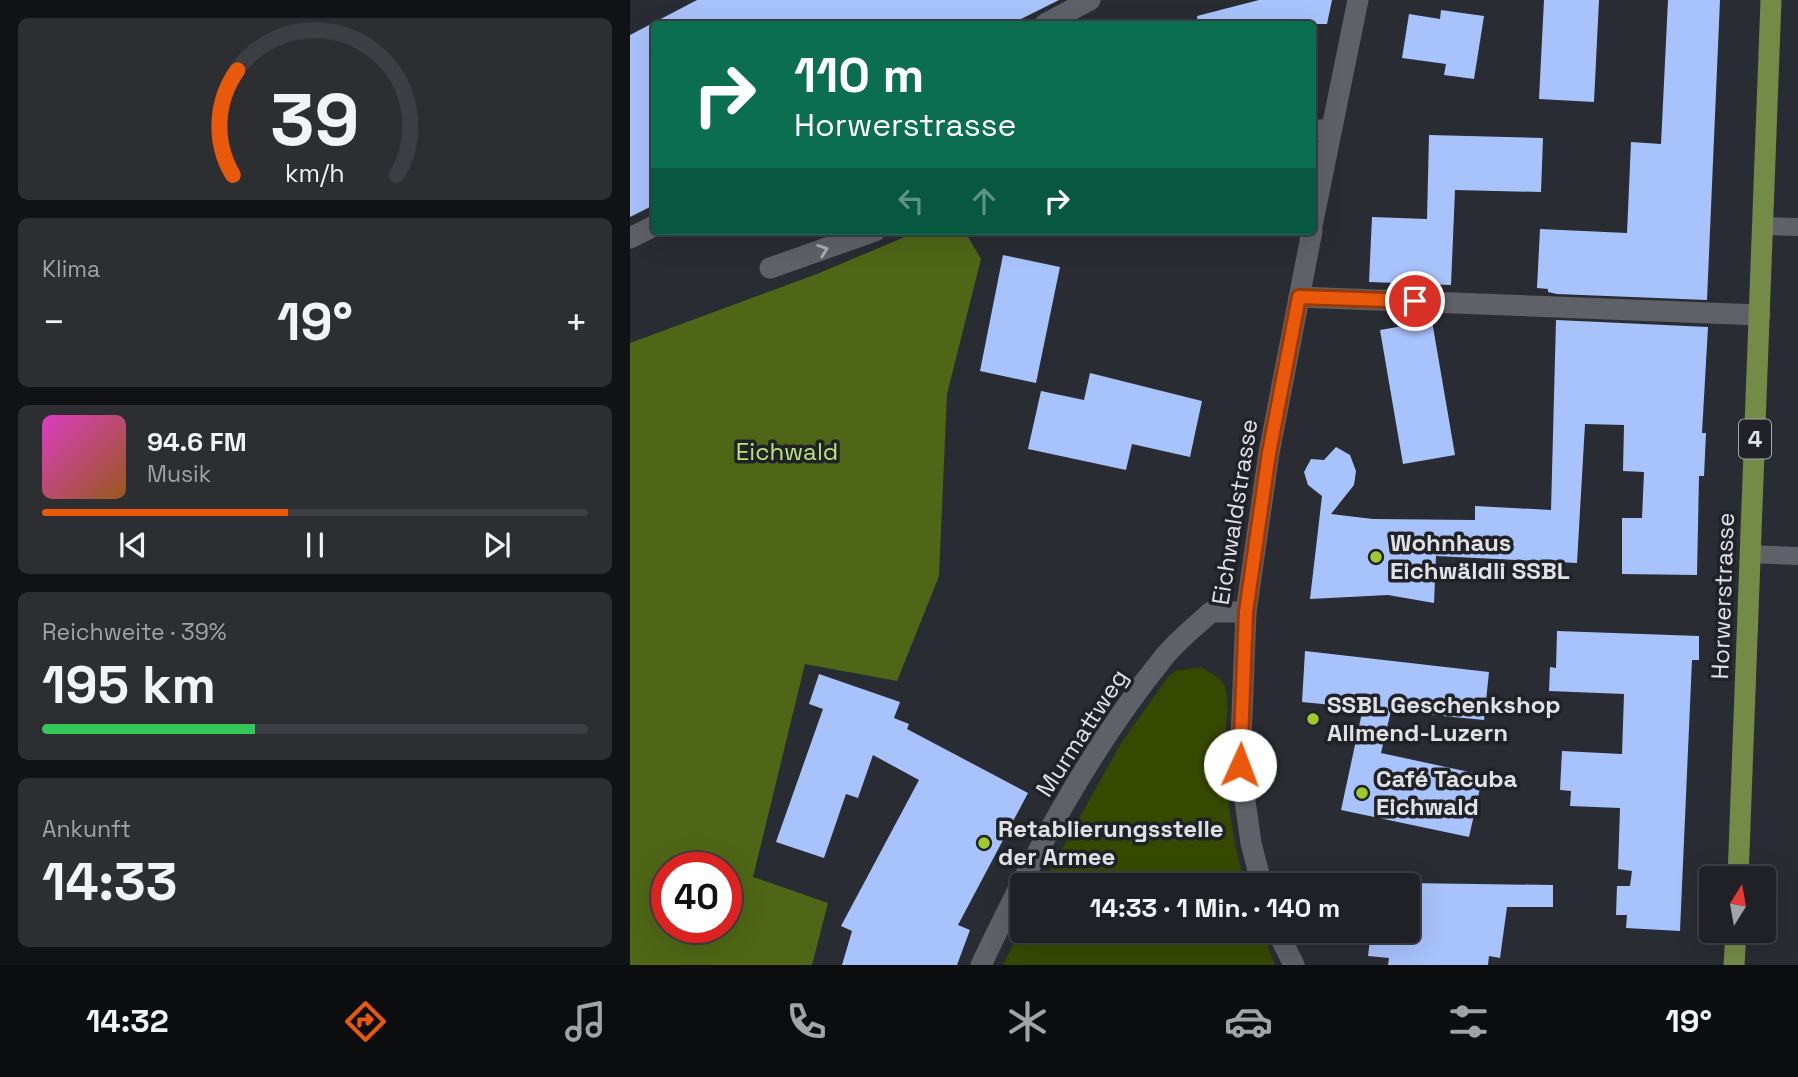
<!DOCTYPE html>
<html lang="de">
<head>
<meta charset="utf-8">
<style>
  body { margin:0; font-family:"Space Grotesk",sans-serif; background:#2c2e32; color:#f1f3f6; height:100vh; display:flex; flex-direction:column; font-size:26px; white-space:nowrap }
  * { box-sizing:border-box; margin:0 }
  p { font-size:23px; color:#a1a3a7 }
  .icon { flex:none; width:38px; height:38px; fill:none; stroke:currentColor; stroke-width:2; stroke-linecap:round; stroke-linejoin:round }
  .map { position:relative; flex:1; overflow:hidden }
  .drawer { display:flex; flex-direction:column; gap:18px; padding:18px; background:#111215; width:630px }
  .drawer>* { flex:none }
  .banner { position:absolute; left:21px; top:21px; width:665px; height:214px; border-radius:7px; box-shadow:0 7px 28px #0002,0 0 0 2px #3c3e43; background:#0b6e4f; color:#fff; overflow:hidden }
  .needle { width:46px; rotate:11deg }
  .tools { position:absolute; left:1069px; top:866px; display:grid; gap:14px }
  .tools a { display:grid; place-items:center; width:77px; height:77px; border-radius:7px; background:#1f2126; box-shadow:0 7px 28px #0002,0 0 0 2px #3c3e43; font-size:35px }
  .speed { position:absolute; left:21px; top:852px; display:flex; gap:14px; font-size:35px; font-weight:700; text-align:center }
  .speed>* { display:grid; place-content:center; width:91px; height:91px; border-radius:50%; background:#1f2126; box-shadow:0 7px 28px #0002,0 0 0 2px #3c3e43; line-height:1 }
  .speed .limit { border:10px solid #d22; background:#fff; color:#111 }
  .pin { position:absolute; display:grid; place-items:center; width:60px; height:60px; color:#fff; margin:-30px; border:4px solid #fff; border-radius:50%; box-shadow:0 2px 7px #0007 }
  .me { position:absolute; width:77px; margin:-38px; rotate:2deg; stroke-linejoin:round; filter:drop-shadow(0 0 5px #0008) }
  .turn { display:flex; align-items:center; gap:24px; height:147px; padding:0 28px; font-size:32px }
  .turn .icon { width:91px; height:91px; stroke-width:2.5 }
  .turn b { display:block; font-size:49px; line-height:60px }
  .lanes { display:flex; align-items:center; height:66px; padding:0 28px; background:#0003; justify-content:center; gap:35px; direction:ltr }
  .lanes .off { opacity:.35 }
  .big { font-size:52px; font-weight:600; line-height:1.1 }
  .drawer .widget { flex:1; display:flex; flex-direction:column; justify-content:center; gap:10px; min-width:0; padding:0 24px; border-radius:10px; background:#2c2e32 }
  .drawer .dial { align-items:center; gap:0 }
  .dial svg { height:182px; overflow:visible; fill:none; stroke:#3c3e43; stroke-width:7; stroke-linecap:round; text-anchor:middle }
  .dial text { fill:#f1f3f6; stroke:none }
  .song { display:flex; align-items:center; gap:21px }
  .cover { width:84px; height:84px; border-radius:10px; background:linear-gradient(135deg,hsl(310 70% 55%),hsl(30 70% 35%)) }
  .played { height:7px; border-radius:4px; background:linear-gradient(90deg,#ea580c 45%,#3c3e43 45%) }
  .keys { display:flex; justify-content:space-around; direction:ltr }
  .heat { display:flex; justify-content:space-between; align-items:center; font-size:38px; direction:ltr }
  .charge { height:10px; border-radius:5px; background:linear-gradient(90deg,#34c759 39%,#3c3e43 0) }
  .trip { position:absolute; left:380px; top:873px; width:410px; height:70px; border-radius:7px; background:#1f2126; box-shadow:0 7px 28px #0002,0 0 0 2px #3c3e43; font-weight:600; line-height:70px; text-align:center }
  .tabs { display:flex; height:112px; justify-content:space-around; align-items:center; background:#0c0d0f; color:#a1a3a7 }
  .tabs .icon { width:49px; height:49px }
  .tabs .selected { color:#ea580c }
  .tabs b { font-size:32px; color:#f1f3f6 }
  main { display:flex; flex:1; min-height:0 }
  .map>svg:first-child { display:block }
  .green { fill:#374900 }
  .forest { fill:#4f6616; fill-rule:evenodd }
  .building { fill:#a8c2fb }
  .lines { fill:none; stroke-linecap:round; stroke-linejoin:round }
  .lane { stroke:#5e6268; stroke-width:18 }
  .street { stroke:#5e6268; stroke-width:21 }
  .secondary { stroke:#5e6268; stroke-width:21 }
  .primary { stroke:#748b47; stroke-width:21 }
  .oneway { stroke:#adafb4 }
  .route-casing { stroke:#983908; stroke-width:18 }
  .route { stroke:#ea580c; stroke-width:12 }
  .poi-dot { fill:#9eca2e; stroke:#202228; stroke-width:2.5 }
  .labels { text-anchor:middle; stroke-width:7; stroke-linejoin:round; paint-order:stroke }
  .shield { fill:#202228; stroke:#a7a8ad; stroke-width:2 }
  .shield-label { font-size:23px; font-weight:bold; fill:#e1e2e6 }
  .park-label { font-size:24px; fill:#bfe27a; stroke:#202228 }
  .street-label { font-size:24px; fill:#e1e2e6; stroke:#202228 }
  .poi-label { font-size:24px; font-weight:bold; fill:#e1e2e6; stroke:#202228; text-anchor:start }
</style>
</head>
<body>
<main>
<section class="drawer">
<div class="widget dial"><svg viewBox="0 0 100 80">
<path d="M14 69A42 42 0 1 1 86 69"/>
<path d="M14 69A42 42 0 0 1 16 23" stroke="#ea580c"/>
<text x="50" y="56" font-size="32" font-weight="700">39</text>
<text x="50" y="72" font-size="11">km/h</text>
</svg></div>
<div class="widget"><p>Klima</p>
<div class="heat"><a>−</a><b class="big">19°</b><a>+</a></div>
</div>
<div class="widget">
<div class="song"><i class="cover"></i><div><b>94.6 FM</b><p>Musik</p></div></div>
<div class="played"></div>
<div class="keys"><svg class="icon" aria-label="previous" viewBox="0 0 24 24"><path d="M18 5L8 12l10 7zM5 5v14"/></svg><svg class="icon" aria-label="pause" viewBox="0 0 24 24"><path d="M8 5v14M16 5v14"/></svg><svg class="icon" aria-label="next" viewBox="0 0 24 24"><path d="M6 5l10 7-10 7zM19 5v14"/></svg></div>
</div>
<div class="widget"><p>Reichweite · 39%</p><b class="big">195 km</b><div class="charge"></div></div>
<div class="widget"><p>Ankunft</p><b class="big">14:33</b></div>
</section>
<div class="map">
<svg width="1168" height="965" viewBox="0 0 1168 965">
  <rect width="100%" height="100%" fill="#292c32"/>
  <path class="green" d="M571,667C578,671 589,677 593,683C601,696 596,717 596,731C593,783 602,836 615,885H412L490,745L538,677L545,671Z
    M392,926V931H632L645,965H373Z"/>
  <path class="forest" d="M289,231L335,232L351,259L317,394L309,576L267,681L175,664L123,877L198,903L182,965H0V343L187,274ZM37,868H96V928H37Z"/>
  <path class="building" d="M67,0H429L381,24H24V205L0,217V35Z
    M629,0H702L697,24H568L567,16Z
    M914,0H969L964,102L909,99Z
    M1038,0H1090L1077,300L927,294L918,292V289L907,288L910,229L997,233L1001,142L1031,144Z
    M811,10L854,16L844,79L814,75L816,64L772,58L779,14L810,19Z
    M799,135L913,138L911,192L825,190L821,285L739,282L742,217L797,219Z
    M373,255L430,267L406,383L350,371Z
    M926,320L1078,327L1072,433H1076L1074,476H1069L1067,575L992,574V518H1012L1014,472L993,471L994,425L955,424L947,563L806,556L804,603L758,595L680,599L692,496L678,485L674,472L681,459L694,460L706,447L720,455L726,471L724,485L701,514L743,519L845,520V506L921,510Z
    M802,321L825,455L773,464L750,330Z
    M460,373L572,401L560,457L502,444L496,470L398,449L411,391L454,400Z
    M927,631L1069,636V660H1062L1050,931L996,928L997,915H986L987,886H1000L1002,871L988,869L990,808L940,806L941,791L930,790L932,751L992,754L994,694L919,691L920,667L926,668Z
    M675,651L859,672L854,720L761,711L751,753L853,775L839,837L711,810L733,708L672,702Z
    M189,674L270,702L264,718L279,724L277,729L398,793L328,925L340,930L327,965H212L222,931L211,926L289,780L243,755L228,798L216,794L194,858L146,842L193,709L179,704Z
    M777,883L923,885V907H877L870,958L859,956L858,965H758L759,958L738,956L741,931H777Z"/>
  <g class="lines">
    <path class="lane" d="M1133,226L1168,227
      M1120,554L1168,556"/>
    <path class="street" d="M682,131L701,129
      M140,268L245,231
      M669,297L1130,315
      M351,965C402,858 459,749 534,657C548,640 565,627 581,612H616"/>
    <path class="secondary" d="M415,24L460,0
      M682,226L728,0
      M0,238L24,226
      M632,886L621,843L610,765L616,612L639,453L682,231
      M647,931L664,965"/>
    <path class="primary" d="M1108,878L1141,0
      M1104,965L1106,931"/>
  </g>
  <defs><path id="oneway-chevron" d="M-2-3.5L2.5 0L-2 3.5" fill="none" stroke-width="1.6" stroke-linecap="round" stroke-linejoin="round" transform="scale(1.75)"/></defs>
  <use class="oneway" href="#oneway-chevron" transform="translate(193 250) rotate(-19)"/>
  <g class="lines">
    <g class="route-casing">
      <path id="route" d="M610,765L616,612L639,453L669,297L785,301"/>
    </g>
    <use href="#route" class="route"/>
  </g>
  <g class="poi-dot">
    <circle cx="746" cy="557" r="7"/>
    <circle cx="683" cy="719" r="7"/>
    <circle cx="732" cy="793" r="7"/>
    <circle cx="354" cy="843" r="7"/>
  </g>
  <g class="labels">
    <rect class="shield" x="1109" y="419.5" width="32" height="39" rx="5"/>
    <g class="shield-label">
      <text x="1125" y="447">4</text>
    </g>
    <g class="park-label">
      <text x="157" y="460">Eichwald</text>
    </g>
    <g class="street-label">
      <text transform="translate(605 512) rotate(-81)" y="8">Eichwaldstrasse</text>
      <text transform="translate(1093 596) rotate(-88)" y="8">Horwerstrasse</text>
      <text transform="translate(452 733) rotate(-57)" y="8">Murmattweg</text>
    </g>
    <g class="poi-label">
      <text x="760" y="551">Wohnhaus<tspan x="760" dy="28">Eichwäldli SSBL</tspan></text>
      <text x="697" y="713">SSBL Geschenkshop<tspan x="697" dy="28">Allmend-Luzern</tspan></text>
      <text x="746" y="787">Café Tacuba<tspan x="746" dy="28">Eichwald</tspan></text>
      <text x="368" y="837">Retablierungsstelle<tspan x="368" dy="28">der Armee</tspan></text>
    </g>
  </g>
</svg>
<div class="tools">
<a><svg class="needle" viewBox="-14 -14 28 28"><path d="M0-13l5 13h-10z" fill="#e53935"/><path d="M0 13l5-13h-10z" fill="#a1a3a7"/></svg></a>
</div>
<div class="speed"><div class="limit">40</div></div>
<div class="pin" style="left:785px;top:301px;background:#d93025"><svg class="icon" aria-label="arrive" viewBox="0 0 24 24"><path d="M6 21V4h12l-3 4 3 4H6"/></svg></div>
<svg class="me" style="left:610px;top:765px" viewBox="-20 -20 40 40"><circle r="19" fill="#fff"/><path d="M0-13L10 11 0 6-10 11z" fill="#ea580c"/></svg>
<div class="trip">14:33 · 1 Min. · 140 m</div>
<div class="banner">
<div class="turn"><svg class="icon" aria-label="right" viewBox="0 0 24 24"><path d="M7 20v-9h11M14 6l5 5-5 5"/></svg><div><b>110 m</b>Horwerstrasse</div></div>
<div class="lanes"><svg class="icon off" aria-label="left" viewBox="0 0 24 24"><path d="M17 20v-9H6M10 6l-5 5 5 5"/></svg><svg class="icon off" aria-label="ahead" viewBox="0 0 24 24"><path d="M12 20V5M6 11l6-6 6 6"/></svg><svg class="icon" aria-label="right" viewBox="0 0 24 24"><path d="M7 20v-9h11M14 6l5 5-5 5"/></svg></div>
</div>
</div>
</main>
<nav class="tabs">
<b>14:32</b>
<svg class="icon selected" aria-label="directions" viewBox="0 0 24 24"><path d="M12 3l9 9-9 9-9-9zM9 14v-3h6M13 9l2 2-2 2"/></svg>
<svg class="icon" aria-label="music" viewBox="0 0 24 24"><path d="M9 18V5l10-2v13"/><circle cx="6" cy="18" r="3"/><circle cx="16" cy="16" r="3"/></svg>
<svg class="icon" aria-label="phone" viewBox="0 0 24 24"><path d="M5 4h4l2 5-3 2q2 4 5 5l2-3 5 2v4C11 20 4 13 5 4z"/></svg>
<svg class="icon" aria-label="climate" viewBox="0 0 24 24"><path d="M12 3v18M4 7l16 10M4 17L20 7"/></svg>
<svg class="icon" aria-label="car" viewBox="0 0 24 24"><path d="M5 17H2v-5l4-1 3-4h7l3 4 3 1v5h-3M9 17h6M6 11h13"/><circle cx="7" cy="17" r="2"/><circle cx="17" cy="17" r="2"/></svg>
<svg class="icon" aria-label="filters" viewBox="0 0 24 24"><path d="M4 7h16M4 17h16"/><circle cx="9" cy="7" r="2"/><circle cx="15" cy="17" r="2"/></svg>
<b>19°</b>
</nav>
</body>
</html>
